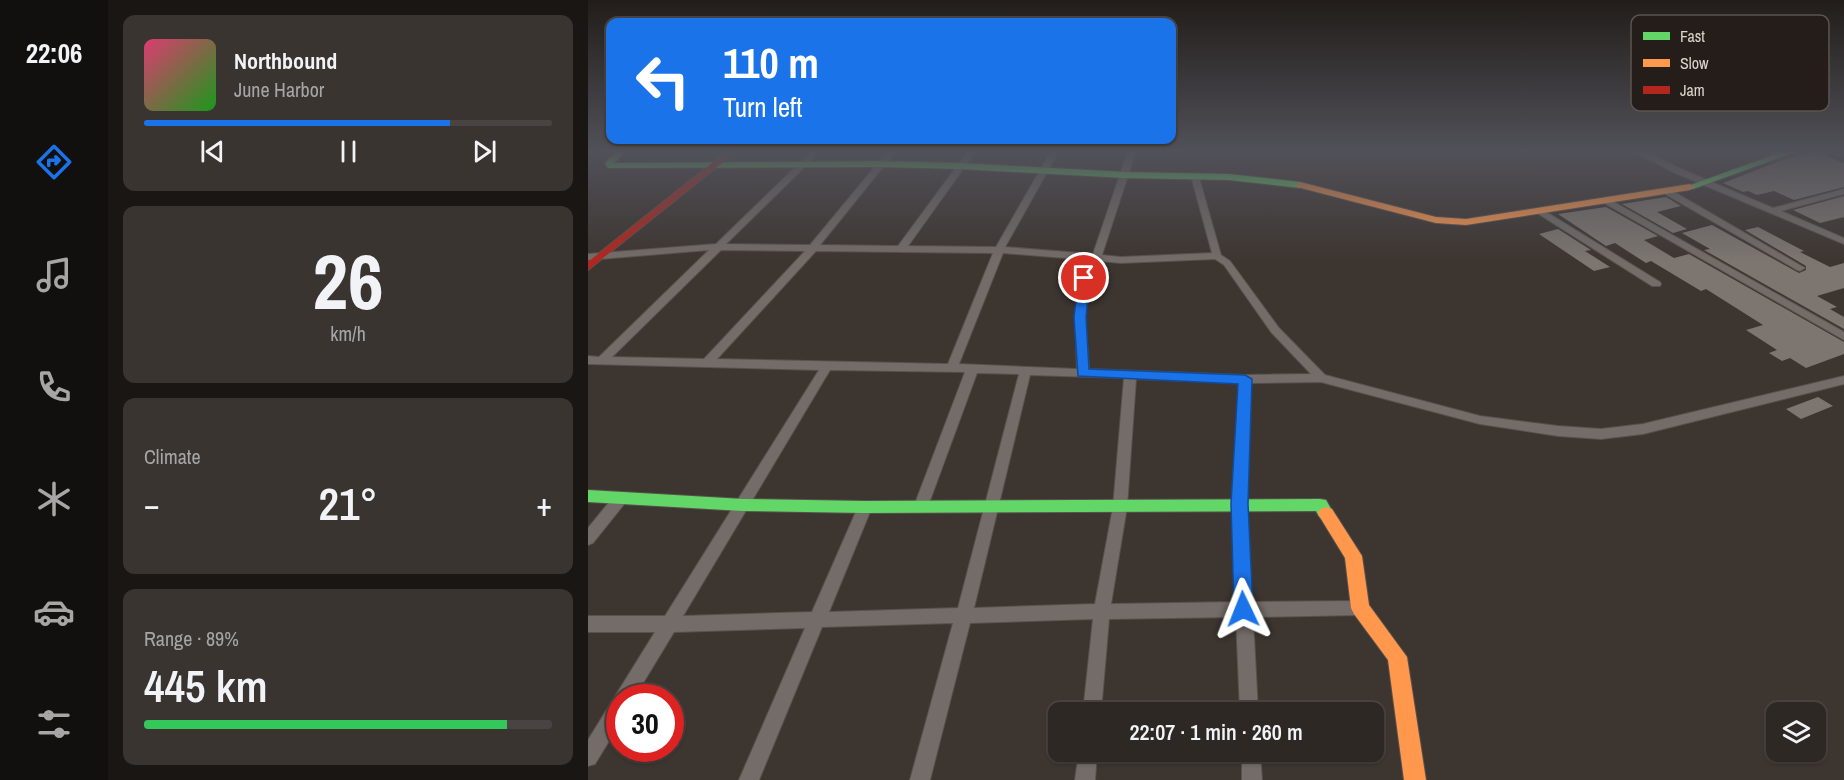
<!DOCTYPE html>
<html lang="en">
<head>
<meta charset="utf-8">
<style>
  body { margin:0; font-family:"Archivo Narrow",sans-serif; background:#3a3431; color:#f1f3f6; height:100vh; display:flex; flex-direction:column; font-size:22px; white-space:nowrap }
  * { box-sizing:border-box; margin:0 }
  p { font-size:20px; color:#a7a6a6 }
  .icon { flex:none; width:33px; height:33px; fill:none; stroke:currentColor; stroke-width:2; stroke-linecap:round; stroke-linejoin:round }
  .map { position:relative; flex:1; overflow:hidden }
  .panel { display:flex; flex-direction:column; gap:15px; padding:15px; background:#191614; width:480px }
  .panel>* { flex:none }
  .top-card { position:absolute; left:18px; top:18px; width:570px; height:126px; border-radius:12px; box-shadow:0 2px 4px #0004,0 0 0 2px #494441; background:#1a73e8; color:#fff; overflow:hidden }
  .fabs { position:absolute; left:1178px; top:702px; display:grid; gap:12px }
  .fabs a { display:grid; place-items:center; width:60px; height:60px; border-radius:12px; background:#2e2824; box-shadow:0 2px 4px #0004,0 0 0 2px #494441; font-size:30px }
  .speed { position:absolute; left:18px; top:684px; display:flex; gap:12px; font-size:30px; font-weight:700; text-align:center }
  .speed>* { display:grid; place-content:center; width:78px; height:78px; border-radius:50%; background:#2e2824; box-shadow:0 2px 4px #0004,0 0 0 2px #494441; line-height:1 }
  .speed .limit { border:9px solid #d22; background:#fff; color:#111 }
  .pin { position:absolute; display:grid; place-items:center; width:51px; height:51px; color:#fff; margin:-26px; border:3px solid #fff; border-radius:50%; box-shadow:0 2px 6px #0007 }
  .me { position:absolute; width:66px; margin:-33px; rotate:358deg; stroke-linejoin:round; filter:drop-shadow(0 0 4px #0008) }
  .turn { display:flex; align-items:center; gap:21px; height:126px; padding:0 18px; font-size:27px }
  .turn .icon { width:78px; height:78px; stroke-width:2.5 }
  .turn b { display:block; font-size:42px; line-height:51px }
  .big { font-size:45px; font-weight:600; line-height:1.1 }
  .panel .widget { flex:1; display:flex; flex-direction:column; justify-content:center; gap:9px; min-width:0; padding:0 21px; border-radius:12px; background:#3a3431 }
  .panel .dial { align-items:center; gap:0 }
  .dial b { font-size:78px; line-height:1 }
  .song { display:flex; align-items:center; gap:18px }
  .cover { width:72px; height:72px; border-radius:9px; background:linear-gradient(135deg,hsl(340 70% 55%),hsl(120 70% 35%)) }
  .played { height:6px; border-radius:3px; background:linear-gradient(90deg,#1a73e8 75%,#494441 75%) }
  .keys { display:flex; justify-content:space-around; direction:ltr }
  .heat { display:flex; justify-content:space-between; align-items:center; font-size:33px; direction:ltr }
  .charge { height:9px; border-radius:4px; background:linear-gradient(90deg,#34c759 89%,#494441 0) }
  .trip { position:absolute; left:460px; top:702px; width:336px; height:60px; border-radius:12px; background:#2e2824; box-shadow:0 2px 4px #0004,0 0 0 2px #494441; font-weight:600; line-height:60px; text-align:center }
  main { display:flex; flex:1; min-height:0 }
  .tab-bar { display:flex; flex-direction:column; width:108px; justify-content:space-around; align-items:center; background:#12100e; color:#a7a6a6 }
  .tab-bar .icon { width:42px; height:42px }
  .tab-bar .on { color:#1a73e8 }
  .tab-bar b { font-size:27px; color:#f1f3f6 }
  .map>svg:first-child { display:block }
  .building { fill:#7c7570 }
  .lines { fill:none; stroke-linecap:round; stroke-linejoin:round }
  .street-casing { stroke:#58514d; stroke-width:2 }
  .fast-casing { stroke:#58514d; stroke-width:2 }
  .slow-casing { stroke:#58514d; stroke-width:2 }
  .jam-casing { stroke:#58514d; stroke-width:2 }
  .street { fill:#736c68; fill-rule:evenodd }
  .fast { fill:#63d668; fill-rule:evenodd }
  .slow { fill:#ff974d; fill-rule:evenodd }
  .jam { fill:#b3261e; fill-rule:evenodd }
  .route { fill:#1a73e8; stroke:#114b97; stroke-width:1.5 }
  .key { fill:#241d19; stroke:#5b544f; stroke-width:1.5 }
  .key-label { font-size:16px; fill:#dbd3cd }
</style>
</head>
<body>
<main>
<nav class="tab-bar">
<b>22:06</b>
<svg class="icon on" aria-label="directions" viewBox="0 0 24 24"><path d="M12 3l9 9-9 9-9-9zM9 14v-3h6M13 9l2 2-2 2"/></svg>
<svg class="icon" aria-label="music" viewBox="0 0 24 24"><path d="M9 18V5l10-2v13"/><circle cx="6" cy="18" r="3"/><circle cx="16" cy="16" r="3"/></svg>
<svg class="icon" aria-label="phone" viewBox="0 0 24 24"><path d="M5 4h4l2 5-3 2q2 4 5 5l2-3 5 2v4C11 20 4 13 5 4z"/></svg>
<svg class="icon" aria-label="climate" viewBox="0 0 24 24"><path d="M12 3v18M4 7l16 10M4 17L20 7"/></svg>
<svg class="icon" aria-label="car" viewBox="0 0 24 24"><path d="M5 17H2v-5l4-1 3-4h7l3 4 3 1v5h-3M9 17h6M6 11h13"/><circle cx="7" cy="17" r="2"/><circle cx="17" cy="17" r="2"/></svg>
<svg class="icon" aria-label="filters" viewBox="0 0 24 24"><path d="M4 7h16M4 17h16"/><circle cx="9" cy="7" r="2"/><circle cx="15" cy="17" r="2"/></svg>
</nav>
<section class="panel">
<div class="widget">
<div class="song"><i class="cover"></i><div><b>Northbound</b><p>June Harbor</p></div></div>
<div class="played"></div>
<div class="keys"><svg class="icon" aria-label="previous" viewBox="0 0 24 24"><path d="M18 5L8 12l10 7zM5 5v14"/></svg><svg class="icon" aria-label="pause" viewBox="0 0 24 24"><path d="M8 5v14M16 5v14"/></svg><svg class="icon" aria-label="next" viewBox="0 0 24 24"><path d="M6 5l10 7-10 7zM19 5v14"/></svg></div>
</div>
<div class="widget dial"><b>26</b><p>km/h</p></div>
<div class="widget"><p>Climate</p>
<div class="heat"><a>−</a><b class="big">21°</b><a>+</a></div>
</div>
<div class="widget"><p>Range · 89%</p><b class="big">445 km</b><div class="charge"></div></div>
</section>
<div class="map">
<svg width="1256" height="780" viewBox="0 0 1256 780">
  <rect width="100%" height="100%" fill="#3d3530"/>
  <path class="building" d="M1228,152L1256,163V187L1206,200L1186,191L1169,195L1160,191L1155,192L1135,183L1197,159Z
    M1256,196V217L1232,223L1205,210Z
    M1078,197L1093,206L1069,212L1099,229L1085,233L1034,204Z
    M1018,207L1070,236L1056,240L1086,258L1101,254L1256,342V354L1218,368L1202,358L1194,361L1181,353L1189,350L1158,330L1175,325L1118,289L1113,291L1063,261L1058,263L1027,243L1018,246L970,214Z
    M1124,225L1211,273L1218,270V266L1157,230L1170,227L1216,251L1212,252L1242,267L1256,263V288L1229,296L1249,307L1242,309L1256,317V329L1116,250L1122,249L1094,233Z
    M970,229L1003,250L997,251L1022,267L1006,271L951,234Z
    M1230,397L1245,406L1213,419L1198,409Z"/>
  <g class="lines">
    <g class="street-casing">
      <path id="street" d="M224,151H233L138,244L222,245L300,151H308L232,245L310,246L380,151H388L320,246L408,247L463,151H471L417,247L505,254L540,151H548L514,255L533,257L624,253L603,176L610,174L633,255L642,261L691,328L737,375L892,416L970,426L1013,429L1055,424L1256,376V384L1055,434L1013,439L970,436L892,424L733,382L663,383L658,504L664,602L772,601L778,603L780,608L778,613L772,615L665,617L670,712H652L648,617L521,619L513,712H495L505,619L382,623L342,780H322L365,623L234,627L171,780H151L217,628L86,632L46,698H32V723L7,764L0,766V740L67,632H0V616H77L231,370L0,364V356L11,357L121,250L0,260V254L128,244ZM133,250L217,251L116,359L24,357ZM228,251L405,253L360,364L129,359ZM415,253L502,260L491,278L487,317L489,369L371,364ZM627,259L636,265L683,332L723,374L657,375L501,369L497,317L501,278L511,261L533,263ZM242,370L377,372L326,506L328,510L333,512L338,510L340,506L389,373L431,374L370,608L241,612L284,507L282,503L277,501L272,503L270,507L224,612L95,616ZM442,375L536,378L525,507L507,604L386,608ZM548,379L651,383L644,504L648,602L523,604L539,507Z
        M1045,151H1056L1093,169L1185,208L1256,189V194L1193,211L1256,238V244L1087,173Z
        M1178,151H1188L1196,156L1189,158Z
        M1077,190H1083L1217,268L1212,271L1209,270L1077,194Z
        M1019,198L1256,332V340L1016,203V199Z
        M952,208L1072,282L1073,284L1072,286H1064L949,213L948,211Z
        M32,493L37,495L39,499L37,503L5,543L0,545V528L27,495Z
        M491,752H509L507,780H487Z
        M654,752H672L674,780H654Z"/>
    </g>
    <g class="fast-casing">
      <path id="fast" d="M29,151H38L26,163L293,161L373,163L537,172L641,174L712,182L717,185L712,188L641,180L537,178L373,169L293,167L20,168L17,163Z
        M1197,151H1210L1105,189L1097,187Z
        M0,490L155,499L277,501L732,499L738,500L746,514L744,519C735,522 732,519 728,511L277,513L155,511L0,502Z"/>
    </g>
    <g class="slow-casing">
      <path id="slow" d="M712,182L848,217L878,219L1102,184L1107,187L1102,190L878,225L848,223L709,187L707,185Z
        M738,507L744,509L774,556L781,605L819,657L838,780H816L800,660L766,614L763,608L757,558L730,514L732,509Z"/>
    </g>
    <g class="jam-casing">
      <path id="jam" d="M139,151H149L0,270V262Z"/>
    </g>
    <use href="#street" class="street"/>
    <use href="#fast" class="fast"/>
    <use href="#slow" class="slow"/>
    <use href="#jam" class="jam"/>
  </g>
  <linearGradient id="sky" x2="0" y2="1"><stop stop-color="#221d1a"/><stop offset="0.58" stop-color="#515159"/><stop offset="1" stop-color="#515159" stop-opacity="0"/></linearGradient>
  <rect width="1256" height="261" fill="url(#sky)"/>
  <path class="route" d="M496,274L502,278L498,317L501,369L657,375L664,379L660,504L665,609L662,615L655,617L649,615L646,609L643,504L650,384L490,376L486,317L491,278Z"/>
  <rect x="1043" y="15" width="198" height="96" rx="9" class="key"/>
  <rect x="1055" y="32" width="27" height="8" fill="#63d668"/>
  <rect x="1055" y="59" width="27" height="8" fill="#ff974d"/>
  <rect x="1055" y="86" width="27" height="8" fill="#b3261e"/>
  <g class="key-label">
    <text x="1092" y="42">Fast</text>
    <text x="1092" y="69">Slow</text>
    <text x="1092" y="96">Jam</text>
  </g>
</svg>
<div class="fabs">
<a><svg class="icon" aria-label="layers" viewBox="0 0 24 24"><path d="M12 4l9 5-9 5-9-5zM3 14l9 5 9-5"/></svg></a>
</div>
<div class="speed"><div class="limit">30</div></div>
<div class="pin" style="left:496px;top:278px;background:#d93025"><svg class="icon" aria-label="arrive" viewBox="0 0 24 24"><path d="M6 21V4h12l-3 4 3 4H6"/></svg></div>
<svg class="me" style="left:655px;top:609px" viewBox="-20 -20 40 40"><path d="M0-17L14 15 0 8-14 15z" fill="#1a73e8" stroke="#fff" stroke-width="4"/></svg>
<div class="trip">22:07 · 1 min · 260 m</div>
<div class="top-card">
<div class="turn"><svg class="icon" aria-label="left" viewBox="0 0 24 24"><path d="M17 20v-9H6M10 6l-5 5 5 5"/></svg><div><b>110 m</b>Turn left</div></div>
</div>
</div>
</main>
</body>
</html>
